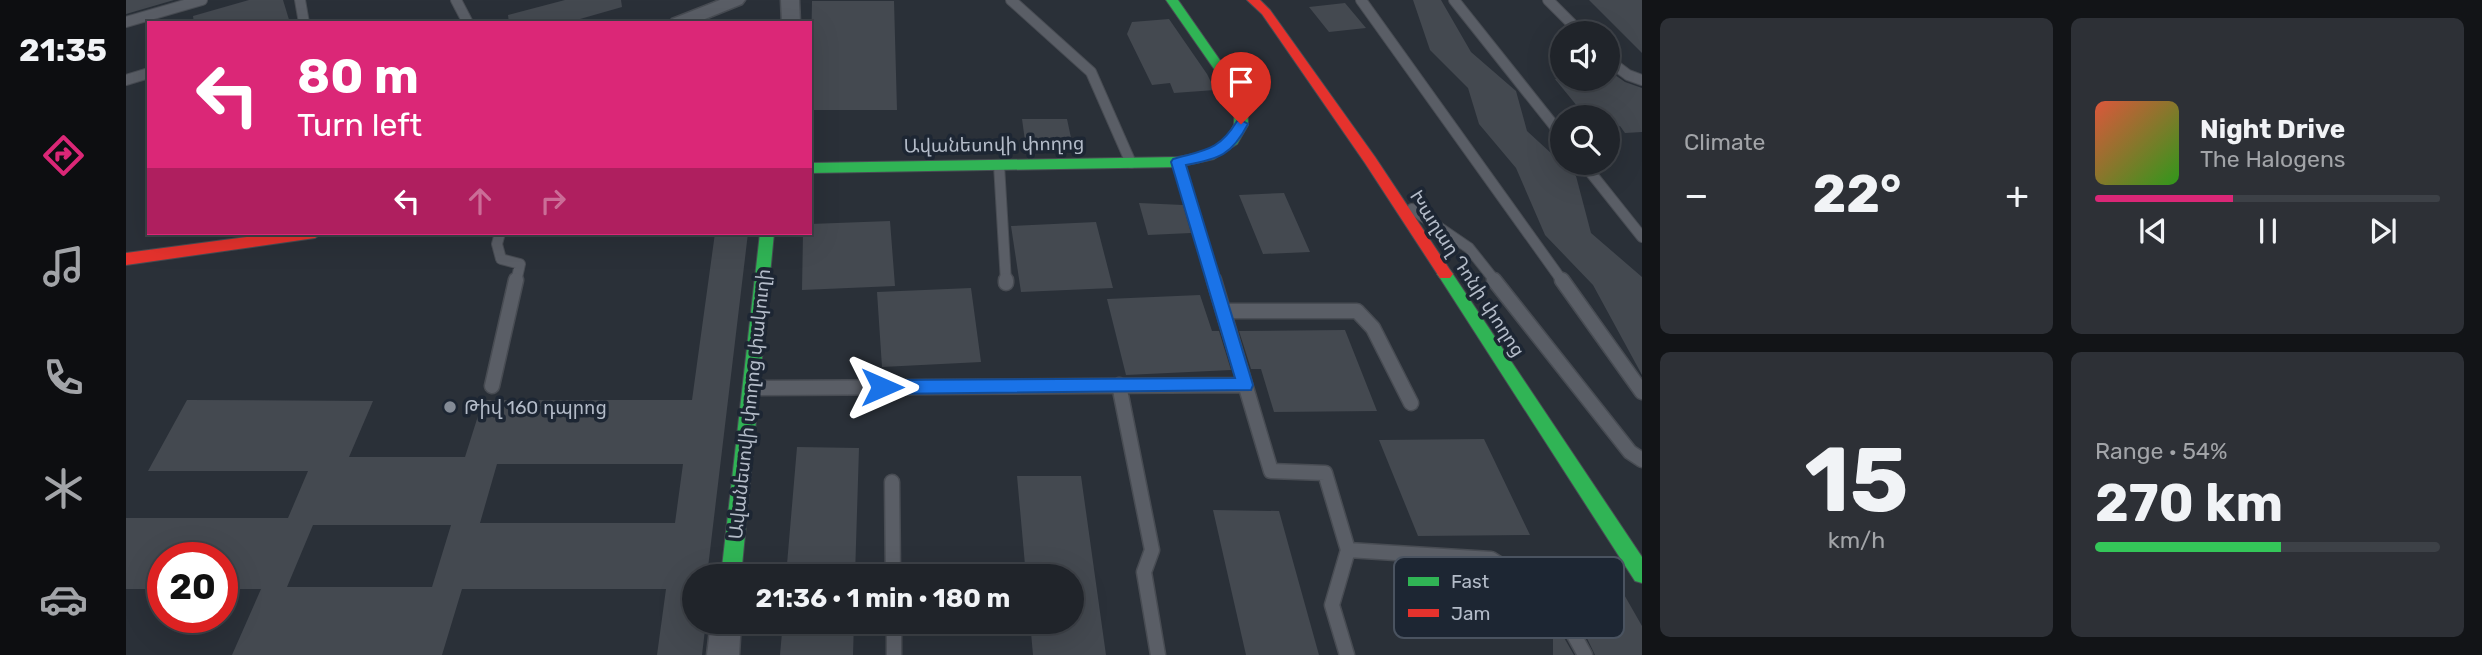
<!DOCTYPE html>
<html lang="en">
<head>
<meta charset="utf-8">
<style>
  body { margin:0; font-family:Rubik,"Noto Sans Armenian",sans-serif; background:#2d3036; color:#f1f3f6; height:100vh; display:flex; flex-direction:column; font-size:26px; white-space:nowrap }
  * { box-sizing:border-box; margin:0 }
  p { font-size:23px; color:#a2a4a8 }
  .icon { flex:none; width:38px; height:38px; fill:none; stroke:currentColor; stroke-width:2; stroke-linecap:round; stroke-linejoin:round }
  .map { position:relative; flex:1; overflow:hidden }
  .panel { display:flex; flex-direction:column; gap:18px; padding:18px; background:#121417; width:840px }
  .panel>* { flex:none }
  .top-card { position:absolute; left:21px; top:21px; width:665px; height:214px; border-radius:0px; box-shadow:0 7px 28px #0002,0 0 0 2px #3d4147; background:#db2777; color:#fff; overflow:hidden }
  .buttons { position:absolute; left:1424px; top:21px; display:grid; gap:14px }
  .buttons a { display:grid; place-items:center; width:70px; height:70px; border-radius:50%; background:#20242a; box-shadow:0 7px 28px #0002,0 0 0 2px #3d4147; font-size:35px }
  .speed { position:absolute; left:21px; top:542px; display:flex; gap:14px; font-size:35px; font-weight:700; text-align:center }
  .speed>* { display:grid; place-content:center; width:91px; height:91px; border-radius:50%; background:#20242a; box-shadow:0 7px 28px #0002,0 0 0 2px #3d4147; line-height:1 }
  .speed .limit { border:10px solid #d22; background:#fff; color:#111 }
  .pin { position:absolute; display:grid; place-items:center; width:60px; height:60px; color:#fff; margin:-72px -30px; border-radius:50% 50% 50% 0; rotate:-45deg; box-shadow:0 0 7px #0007 }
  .pin .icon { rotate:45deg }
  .me { position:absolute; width:77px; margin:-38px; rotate:90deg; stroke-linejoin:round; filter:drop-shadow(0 0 5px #0008) }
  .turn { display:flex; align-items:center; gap:24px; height:147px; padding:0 35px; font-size:32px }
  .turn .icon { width:91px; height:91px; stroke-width:2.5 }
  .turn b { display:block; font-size:49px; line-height:60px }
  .lanes { display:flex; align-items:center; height:66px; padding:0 35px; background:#0003; justify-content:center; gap:35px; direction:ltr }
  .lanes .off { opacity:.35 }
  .big { font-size:52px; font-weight:700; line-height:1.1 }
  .panel .widget { flex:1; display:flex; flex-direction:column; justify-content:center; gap:10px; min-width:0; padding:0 24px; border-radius:10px; background:#2d3036 }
  .panel .dial { align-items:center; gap:0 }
  .dial b { font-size:91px; line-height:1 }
  .song { display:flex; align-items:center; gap:21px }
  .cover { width:84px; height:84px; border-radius:10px; background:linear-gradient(135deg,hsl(10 70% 55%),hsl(110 70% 35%)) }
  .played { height:7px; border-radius:4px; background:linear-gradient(90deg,#db2777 40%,#3d4147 40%) }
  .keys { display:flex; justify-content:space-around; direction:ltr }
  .heat { display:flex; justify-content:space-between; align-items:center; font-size:38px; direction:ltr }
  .charge { height:10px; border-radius:5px; background:linear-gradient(90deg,#34c759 54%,#3d4147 0) }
  .panel .tiles { flex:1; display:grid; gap:18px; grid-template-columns:repeat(2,1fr) }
  .trip { position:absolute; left:556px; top:564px; width:402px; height:70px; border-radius:35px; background:#20242a; box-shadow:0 7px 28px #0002,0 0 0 2px #3d4147; font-weight:700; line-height:70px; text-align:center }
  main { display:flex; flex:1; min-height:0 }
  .tab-bar { display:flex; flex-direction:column; width:126px; justify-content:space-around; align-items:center; background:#0d0e11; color:#a2a4a8 }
  .tab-bar .icon { width:49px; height:49px }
  .tab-bar .selected { color:#db2777 }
  .tab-bar b { font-size:32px; color:#f1f3f6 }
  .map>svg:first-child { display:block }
  .building { fill:#444950; fill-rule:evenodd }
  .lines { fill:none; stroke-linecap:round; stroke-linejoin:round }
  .lane-far1-casing { stroke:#484c53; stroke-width:12 }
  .lane-casing { stroke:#484c53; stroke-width:17 }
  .street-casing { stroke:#484c53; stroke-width:3 }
  .fast-casing { stroke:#484c53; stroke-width:2 }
  .jam-casing { stroke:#484c53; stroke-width:2 }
  .lane-far1 { stroke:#5a5e66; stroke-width:10 }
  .lane { stroke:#5a5e66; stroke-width:14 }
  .street { fill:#5a5e66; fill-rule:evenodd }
  .fast { fill:#30b455; fill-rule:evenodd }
  .jam { fill:#e5322d; fill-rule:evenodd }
  .route { fill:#1a73e8; stroke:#114b97; stroke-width:2 }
  .poi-dot { fill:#848b96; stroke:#1d2633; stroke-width:2.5 }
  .labels { text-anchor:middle; stroke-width:7; stroke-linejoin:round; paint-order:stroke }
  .street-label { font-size:19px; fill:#b4bcc9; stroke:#1d2633 }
  .poi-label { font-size:19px; fill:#b4bcc9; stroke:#1d2633; text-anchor:start }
  .key { fill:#1d2633; stroke:#4a5360; stroke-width:2 }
  .key-label { font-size:19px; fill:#b4bcc9 }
</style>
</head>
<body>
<main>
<nav class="tab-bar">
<b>21:35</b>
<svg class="icon selected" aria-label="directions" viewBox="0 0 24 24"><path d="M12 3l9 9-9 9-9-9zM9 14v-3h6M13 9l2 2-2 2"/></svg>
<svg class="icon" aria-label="music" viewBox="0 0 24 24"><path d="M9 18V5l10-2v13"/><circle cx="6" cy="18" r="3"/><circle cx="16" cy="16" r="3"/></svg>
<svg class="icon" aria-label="phone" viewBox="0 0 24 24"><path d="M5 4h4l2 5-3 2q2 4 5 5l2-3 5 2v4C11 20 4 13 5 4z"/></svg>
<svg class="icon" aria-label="climate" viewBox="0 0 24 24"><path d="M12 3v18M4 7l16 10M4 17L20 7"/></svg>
<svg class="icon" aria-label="car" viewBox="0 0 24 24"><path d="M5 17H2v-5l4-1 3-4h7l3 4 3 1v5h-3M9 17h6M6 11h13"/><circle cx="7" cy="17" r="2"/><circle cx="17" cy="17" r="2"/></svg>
</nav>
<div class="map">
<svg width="1516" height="655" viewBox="0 0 1516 655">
  <rect width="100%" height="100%" fill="#2a3038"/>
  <path class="building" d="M0,0H48L0,14Z
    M123,0H157L164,23H68L67,16Z
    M439,0H495L496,7L440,23H383L382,15Z
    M1287,0H1315L1345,52L1390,91L1401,131L1450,176L1465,233L1516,277V375L1467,285L1419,235L1390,168L1353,124L1342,88L1304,50Z
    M1463,0H1516V53Z
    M686,1H768L771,110H684Z
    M1219,3L1240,28L1203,32L1183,7Z
    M1043,19L1081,74L1089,90L1048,93L1044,83L1026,85L1001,34L1006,22Z
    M1482,75H1489L1499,82L1516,88V132L1499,133L1494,126L1482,127V117H1460L1429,79H1482Z
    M896,119H941L947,147L900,148Z
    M1158,193L1184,252L1137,254L1113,195Z
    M1013,203L1057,205L1065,233L1022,235Z
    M764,221L769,286L676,290L677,233H684V224Z
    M970,222L987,288L895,292L885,226Z
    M589,233H622L581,576H569V621H580L576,655H531L540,589H336L316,655H106L135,589H96V558H37V589H0V518H162L182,471H22L61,400L247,401L223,457H339L357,400H566ZM371,464H557L549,523H354ZM187,525H325L306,587H161Z
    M845,288L855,362L756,367L751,292Z
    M1074,295L1086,331H1093L1105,370L1000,375L981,299Z
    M1219,330L1251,411L1148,412L1135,369H1125L1113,331Z
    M1358,439L1404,535L1292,536L1253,440Z
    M671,447L733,448L729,576H660Z
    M891,476H955L980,655H907L904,621H947V576H900Z
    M1087,510L1153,511L1193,655H1120Z
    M1476,556L1516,626V655H1469L1459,634H1476L1445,589L1429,591L1416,580L1406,559Z
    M657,621H728L727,655H654Z
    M1427,636H1437L1448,655H1427Z"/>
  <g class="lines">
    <g class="lane-far1-casing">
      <path id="lane-far1" d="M174,0L178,23
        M330,0L342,23
        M885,0L965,72L1005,163
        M1235,0L1437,282
        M1328,0L1437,137
        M1422,0L1455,33
        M0,22L76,0
        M1482,60L1502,75L1516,80
        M0,80L23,73
        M1052,162L1088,282
        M1457,163L1516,237
        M873,165L880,282
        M1286,209L1343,248L1370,282
        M374,233L371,244L375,259L394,264L390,282"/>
    </g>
    <g class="lane-casing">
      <path id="lane" d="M880,280V283
        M1088,280L1145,471L1199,473L1222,550L1206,605L1221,655
        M1368,280L1504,452L1516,460
        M1436,280L1516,392
        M1097,311H1231L1247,328L1285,403
        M993,385L1026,550L1018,572L1032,655
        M366,386L390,280
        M628,388L1119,385
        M766,482L767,576
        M1222,550L1365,559L1417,592L1436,613L1459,655
        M768,621V655"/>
    </g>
    <g class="street-casing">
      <path id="street" d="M594,0H619L616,4L569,23H543L546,19Z
        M655,0H673L674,23H656Z
        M585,621H615L613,655H581Z"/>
    </g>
    <g class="fast-casing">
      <path id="fast" d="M1040,0H1052L1121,99L1122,125L1111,144L1088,159L1052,167L684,173V163L1052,157L1079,152L1101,138L1108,125L1109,99Z
        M634,233H648L615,576H595Z
        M1319,268L1324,270L1516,557V583L1509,581L1314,278L1311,274Z"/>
    </g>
    <g class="jam-casing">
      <path id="jam" d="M1121,0H1134L1144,10L1249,157L1324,270L1327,274L1324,278H1314L1239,163L1136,14Z
        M151,233H196L189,238L0,265V253Z"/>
    </g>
    <use href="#lane-far1" class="lane-far1"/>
    <use href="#lane" class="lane"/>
    <use href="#street" class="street"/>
    <use href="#fast" class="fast"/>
    <use href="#jam" class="jam"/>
  </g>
  <path class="route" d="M1115,120L1122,124C1106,155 1093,159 1060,165L1127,385L1125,390L756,394L750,392L748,387L750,382L756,380L1109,378L1045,162L1047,159C1078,150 1093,151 1111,121Z"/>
  <circle class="poi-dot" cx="324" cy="407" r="7"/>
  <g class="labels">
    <g class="street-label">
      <text transform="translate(868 144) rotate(-1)" y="7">Ավանեսովի փողոց</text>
      <text transform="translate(1342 273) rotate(57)" y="7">Խաղաղ Դոնի փողոց</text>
      <text transform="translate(623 404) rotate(-84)" y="7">Ավանեսովի փողոց փակուղի</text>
    </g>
    <g class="poi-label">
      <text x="338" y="414">Թիվ 160 դպրոց</text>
    </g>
  </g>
  <rect x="1268" y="557" width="230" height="81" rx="10" class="key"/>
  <rect x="1282" y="577" width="31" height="9" fill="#30b455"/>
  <rect x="1282" y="609" width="31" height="8" fill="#e5322d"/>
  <g class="key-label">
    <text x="1325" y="588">Fast</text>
    <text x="1325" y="620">Jam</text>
  </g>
</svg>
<div class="buttons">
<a><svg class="icon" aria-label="sound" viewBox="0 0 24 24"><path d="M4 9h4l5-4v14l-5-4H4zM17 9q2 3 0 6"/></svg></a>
<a><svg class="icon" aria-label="search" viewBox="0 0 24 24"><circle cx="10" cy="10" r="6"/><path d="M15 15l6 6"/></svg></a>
</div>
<div class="speed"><div class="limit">20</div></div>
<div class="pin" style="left:1115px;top:124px;background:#d93025"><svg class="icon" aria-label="arrive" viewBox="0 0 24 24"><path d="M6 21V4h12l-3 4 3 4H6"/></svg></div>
<svg class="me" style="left:756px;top:387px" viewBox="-20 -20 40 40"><path d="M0-17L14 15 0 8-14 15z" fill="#1a73e8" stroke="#fff" stroke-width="4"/></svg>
<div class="trip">21:36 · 1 min · 180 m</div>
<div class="top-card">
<div class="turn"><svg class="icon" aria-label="left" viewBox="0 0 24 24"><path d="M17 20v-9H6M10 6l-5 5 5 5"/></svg><div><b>80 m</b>Turn left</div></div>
<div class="lanes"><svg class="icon" aria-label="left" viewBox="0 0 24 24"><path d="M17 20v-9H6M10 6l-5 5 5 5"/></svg><svg class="icon off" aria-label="ahead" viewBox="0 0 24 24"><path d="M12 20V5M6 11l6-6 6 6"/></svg><svg class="icon off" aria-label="right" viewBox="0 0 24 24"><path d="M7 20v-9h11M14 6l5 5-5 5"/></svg></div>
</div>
</div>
<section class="panel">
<div class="tiles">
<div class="widget"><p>Climate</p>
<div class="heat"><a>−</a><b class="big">22°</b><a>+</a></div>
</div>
<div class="widget">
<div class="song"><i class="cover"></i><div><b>Night Drive</b><p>The Halogens</p></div></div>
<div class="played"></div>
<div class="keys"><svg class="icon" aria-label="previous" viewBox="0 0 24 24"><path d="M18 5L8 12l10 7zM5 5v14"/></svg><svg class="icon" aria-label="pause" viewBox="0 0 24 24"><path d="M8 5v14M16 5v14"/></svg><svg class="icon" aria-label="next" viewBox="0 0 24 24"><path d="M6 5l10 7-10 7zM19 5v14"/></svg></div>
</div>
<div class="widget dial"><b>15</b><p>km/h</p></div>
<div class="widget"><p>Range · 54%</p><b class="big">270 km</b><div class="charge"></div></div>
</div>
</section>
</main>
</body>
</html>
